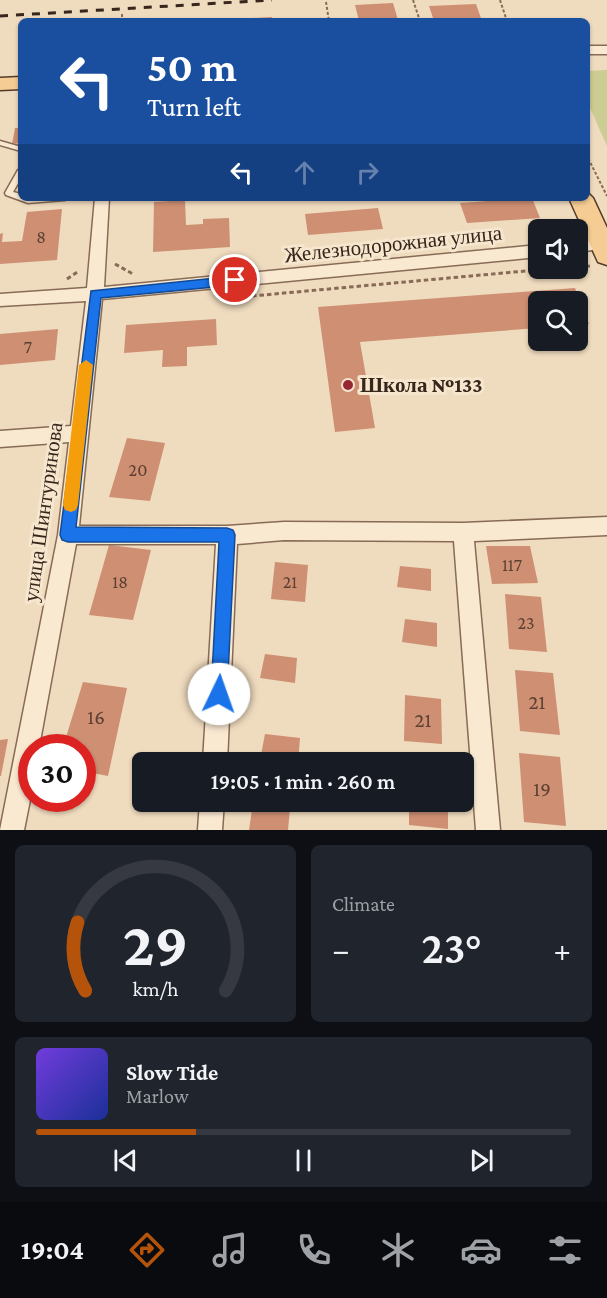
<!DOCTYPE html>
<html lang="en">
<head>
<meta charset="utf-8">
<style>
  body { margin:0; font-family:"Crimson Pro",serif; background:#20242c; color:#f1f3f6; height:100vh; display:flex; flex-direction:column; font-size:22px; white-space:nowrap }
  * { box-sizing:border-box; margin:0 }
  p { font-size:20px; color:#9ea1a6 }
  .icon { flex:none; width:33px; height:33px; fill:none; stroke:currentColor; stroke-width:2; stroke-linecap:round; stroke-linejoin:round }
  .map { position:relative; height:830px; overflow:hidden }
  .details { display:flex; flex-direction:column; gap:15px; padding:15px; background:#0d0f14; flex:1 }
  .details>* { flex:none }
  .guide { position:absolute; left:18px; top:18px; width:572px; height:183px; border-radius:9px; box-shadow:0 2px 4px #0004; background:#1a4fa0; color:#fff; overflow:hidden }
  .fabs { position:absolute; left:528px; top:219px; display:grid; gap:12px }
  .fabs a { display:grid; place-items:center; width:60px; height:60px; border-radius:9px; background:#171b24; box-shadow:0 2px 4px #0004; font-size:30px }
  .speed { position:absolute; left:18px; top:734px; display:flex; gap:12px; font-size:30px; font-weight:700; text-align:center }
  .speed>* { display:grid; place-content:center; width:78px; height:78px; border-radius:50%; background:#171b24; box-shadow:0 2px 4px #0004; line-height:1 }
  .speed .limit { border:9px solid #d22; background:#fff; color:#111 }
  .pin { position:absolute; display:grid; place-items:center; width:51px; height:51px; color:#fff; margin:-26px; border:3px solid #fff; border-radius:50%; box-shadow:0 2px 6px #0007 }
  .me { position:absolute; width:66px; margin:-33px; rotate:3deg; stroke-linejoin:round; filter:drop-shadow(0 0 4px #0008) }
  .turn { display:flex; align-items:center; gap:21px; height:126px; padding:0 30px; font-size:27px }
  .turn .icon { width:78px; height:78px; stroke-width:2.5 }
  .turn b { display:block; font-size:42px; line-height:51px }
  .lanes { display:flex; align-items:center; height:57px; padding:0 30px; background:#0003; justify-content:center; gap:30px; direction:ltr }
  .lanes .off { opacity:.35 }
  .big { font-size:45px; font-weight:600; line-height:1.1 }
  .details .widget { flex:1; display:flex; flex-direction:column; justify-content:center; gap:9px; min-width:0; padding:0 21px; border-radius:9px; background:#20242c }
  .details .dial { align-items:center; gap:0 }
  .dial svg { height:156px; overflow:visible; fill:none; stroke:#363941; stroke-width:7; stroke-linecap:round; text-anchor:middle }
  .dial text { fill:#f1f3f6; stroke:none }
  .song { display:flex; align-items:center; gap:18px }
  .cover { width:72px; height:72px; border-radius:9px; background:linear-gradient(135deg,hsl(260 70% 55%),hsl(230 70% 35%)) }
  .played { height:6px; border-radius:3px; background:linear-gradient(90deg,#b45309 30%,#363941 30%) }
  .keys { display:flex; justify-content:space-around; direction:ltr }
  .heat { display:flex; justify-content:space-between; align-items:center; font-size:33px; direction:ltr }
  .details .tiles { flex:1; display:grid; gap:15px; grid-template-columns:1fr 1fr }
  .widget:last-child { grid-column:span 2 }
  .trip { position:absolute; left:132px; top:752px; width:342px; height:60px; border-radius:9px; background:#171b24; box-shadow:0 2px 4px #0004; font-weight:600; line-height:60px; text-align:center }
  .tab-bar { display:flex; height:96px; justify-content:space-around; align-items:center; background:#090b0e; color:#9ea1a6 }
  .tab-bar .icon { width:42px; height:42px }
  .tab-bar .current { color:#b45309 }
  .tab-bar b { font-size:27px; color:#f1f3f6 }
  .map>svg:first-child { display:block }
  .green { fill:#cccd92 }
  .building { fill:#ce8f73 }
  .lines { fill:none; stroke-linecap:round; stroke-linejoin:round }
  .lane-casing { stroke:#876b56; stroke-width:3 }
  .street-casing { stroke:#876b56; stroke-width:3 }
  .primary-casing { stroke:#553a2b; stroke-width:3 }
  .path-far1 { stroke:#876b56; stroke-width:2; stroke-dasharray:3 2; stroke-linecap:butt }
  .path { stroke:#876b56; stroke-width:3; stroke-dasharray:4.5 3; stroke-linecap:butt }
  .lane { fill:#fae9d1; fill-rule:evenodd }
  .street { fill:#fae9d1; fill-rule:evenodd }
  .primary { fill:#f4cc94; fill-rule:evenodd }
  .rail { stroke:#36261b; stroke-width:3; stroke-dasharray:8 8; stroke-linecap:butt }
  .route { fill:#1a73e8; stroke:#114b97; stroke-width:1.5 }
  .slow { fill:#f59e0b }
  .poi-dot { fill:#982532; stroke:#f6e6ce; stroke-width:2 }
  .labels { text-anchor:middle; stroke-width:6; stroke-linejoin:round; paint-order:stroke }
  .number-label { font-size:18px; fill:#5c4031 }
  .street-label { font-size:21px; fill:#36261b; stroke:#f6e6ce }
  .poi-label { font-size:21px; font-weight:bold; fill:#36261b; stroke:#f6e6ce; text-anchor:start }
  .near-number-label { font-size:21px; fill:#5c4031 }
</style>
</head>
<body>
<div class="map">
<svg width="607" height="830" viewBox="0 0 607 830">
  <rect width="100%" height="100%" fill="#efdbbe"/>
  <path class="green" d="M607,70V146L587,101L586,71Z"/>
  <path class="building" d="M393,3L398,20L359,21L355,5Z
    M476,4L482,21H434L429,6Z
    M272,17L273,21H235V19Z
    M15,128H21V143L12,144Z
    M532,198L540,218L467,223L460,203Z
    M185,200L186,225L203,224V219L229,218L230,247L153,252L154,202Z
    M378,208L383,229L308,235L305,214Z
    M62,209L57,260L0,264V234L3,233L2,242L22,241L27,212Z
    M575,288L589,324L578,325V302H538V328L360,342L375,428L335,432L318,307Z
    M216,319L217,345L187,347V366L162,367L163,350L124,353L126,325Z
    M58,329L55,360L0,365V334Z
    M127,438L165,443L150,501L109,497Z
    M109,545L151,550L133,620L89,615Z
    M486,546H530L538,583L492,584Z
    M275,562L308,565L305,602L271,599Z
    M400,566L431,569V591L397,587Z
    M505,594L541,597L547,652L509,649Z
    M405,619L437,623V647L402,642Z
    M265,654L297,658L295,683L260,678Z
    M515,670L553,673L560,735L520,731Z
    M83,682L127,688L108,776L82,771V747H63Z
    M405,695L441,699L442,744L404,741Z
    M265,734L300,738L298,762L260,760Z
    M8,739L1,776H0V740Z
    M519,753L560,757L566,826L524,822Z
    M409,801H448V829L409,825Z
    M253,803L290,808L288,830H249Z"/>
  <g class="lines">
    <g class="lane-casing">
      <path id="lane" d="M0,141L21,147V151L0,145Z
        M18,170H21V178L13,192L21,194V198H66L65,200L28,203L6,195L5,193Z"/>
    </g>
    <g class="street-casing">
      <path id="street" d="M586,46H607V54H586Z
        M95,198H109L104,287L538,245V257L102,299L79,526H227L284,522L463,523L607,517V535L474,541L500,830H476L454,541L284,540L237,544L227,762H203L216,544H76L39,747H32V790L24,830H0L58,535L69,442L0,447V431L71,426L86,301L0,306V294L87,288Z
        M602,238L607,240V248L578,252V242Z
        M200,801H224L222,830H198Z"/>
    </g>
    <g class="primary-casing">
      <path id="primary" d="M21,77V89L0,90V78Z
        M586,191L593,198L607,228V265L598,262L569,198H586Z"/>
    </g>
    <path class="path-far1" d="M413,0L420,21
      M500,0L507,21
      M326,2L329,21
      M122,14V21
      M586,154L607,196"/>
    <path class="path" d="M115,264L133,274
      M578,267L590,266
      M67,279L79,271
      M252,296L558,268"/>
    <use href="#lane" class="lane"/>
    <use href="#street" class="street"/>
    <use href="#primary" class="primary"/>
    <path class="rail" d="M0,16L272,0"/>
  </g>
  <path class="route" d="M235,276L241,280L235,285L101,298L76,527L227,528L233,530L235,535L227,694L225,700L219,702L213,700L211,694L219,542H68L62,540L60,535L91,291Z"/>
  <path class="slow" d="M86,360L93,365L78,505L76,510L71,512L65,510L63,505L79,365Z"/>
  <circle class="poi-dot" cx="348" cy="385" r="6"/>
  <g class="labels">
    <g class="number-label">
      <text x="41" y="243">8</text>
      <text x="28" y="353">7</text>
      <text x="138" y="476">20</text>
      <text x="512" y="571">117</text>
      <text x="120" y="588">18</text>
      <text x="290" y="588">21</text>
      <text x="526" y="629">23</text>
    </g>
    <g class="street-label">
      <text transform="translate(393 244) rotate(-6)" y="7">Железнодорожная улица</text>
      <text transform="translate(43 512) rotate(-82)" y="7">улица Шинтуринова</text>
    </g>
    <g class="poi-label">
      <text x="360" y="392">Школа №133</text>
    </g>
    <g class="near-number-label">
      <text x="537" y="709">21</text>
      <text x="96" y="724">16</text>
      <text x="423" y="727">21</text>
      <text x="542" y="796">19</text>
    </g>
  </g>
</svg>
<div class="fabs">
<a><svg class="icon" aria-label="sound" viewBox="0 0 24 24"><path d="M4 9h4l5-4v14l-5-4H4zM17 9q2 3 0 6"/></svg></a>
<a><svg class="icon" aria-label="search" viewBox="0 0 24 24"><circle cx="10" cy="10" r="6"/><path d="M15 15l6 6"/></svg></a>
</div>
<div class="speed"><div class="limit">30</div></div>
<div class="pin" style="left:235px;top:280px;background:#d93025"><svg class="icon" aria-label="arrive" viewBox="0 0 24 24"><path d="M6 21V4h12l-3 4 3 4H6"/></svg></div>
<svg class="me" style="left:219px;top:694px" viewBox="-20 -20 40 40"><circle r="19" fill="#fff"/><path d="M0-13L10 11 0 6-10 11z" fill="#1a73e8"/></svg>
<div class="trip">19:05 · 1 min · 260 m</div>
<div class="guide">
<div class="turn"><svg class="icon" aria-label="left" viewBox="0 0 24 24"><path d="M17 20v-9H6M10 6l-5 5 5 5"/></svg><div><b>50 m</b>Turn left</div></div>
<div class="lanes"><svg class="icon" aria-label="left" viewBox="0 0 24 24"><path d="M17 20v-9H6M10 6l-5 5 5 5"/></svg><svg class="icon off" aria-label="ahead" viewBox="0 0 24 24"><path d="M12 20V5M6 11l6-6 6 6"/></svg><svg class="icon off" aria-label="right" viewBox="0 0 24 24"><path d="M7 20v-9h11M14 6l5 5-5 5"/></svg></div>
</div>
</div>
<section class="details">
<div class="tiles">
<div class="widget dial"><svg viewBox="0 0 100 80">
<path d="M14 69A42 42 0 1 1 86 69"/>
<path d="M14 69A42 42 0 0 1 10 34" stroke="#b45309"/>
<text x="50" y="56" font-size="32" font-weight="700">29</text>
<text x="50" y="72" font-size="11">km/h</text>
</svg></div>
<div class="widget"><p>Climate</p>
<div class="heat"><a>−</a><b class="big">23°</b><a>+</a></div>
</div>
<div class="widget">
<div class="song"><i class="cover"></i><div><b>Slow Tide</b><p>Marlow</p></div></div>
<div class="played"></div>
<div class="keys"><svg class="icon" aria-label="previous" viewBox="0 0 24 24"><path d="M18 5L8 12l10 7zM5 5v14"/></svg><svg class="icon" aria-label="pause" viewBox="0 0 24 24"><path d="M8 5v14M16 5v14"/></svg><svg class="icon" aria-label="next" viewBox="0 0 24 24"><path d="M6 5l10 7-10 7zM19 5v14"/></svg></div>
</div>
</div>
</section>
<nav class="tab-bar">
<b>19:04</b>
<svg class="icon current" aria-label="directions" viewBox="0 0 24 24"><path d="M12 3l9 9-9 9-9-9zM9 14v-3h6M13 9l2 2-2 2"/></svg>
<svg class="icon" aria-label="music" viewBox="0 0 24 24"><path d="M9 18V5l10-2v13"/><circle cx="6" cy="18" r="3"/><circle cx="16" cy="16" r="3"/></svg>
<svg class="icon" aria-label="phone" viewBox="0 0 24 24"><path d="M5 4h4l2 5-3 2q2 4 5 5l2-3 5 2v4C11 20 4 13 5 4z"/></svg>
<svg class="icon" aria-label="climate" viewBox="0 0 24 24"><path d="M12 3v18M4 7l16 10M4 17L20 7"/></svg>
<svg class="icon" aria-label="car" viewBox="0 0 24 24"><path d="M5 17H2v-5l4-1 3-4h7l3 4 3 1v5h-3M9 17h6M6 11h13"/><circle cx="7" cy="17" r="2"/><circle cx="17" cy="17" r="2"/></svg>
<svg class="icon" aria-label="filters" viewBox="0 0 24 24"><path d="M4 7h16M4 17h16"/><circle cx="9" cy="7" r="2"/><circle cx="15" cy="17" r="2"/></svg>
</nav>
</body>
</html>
